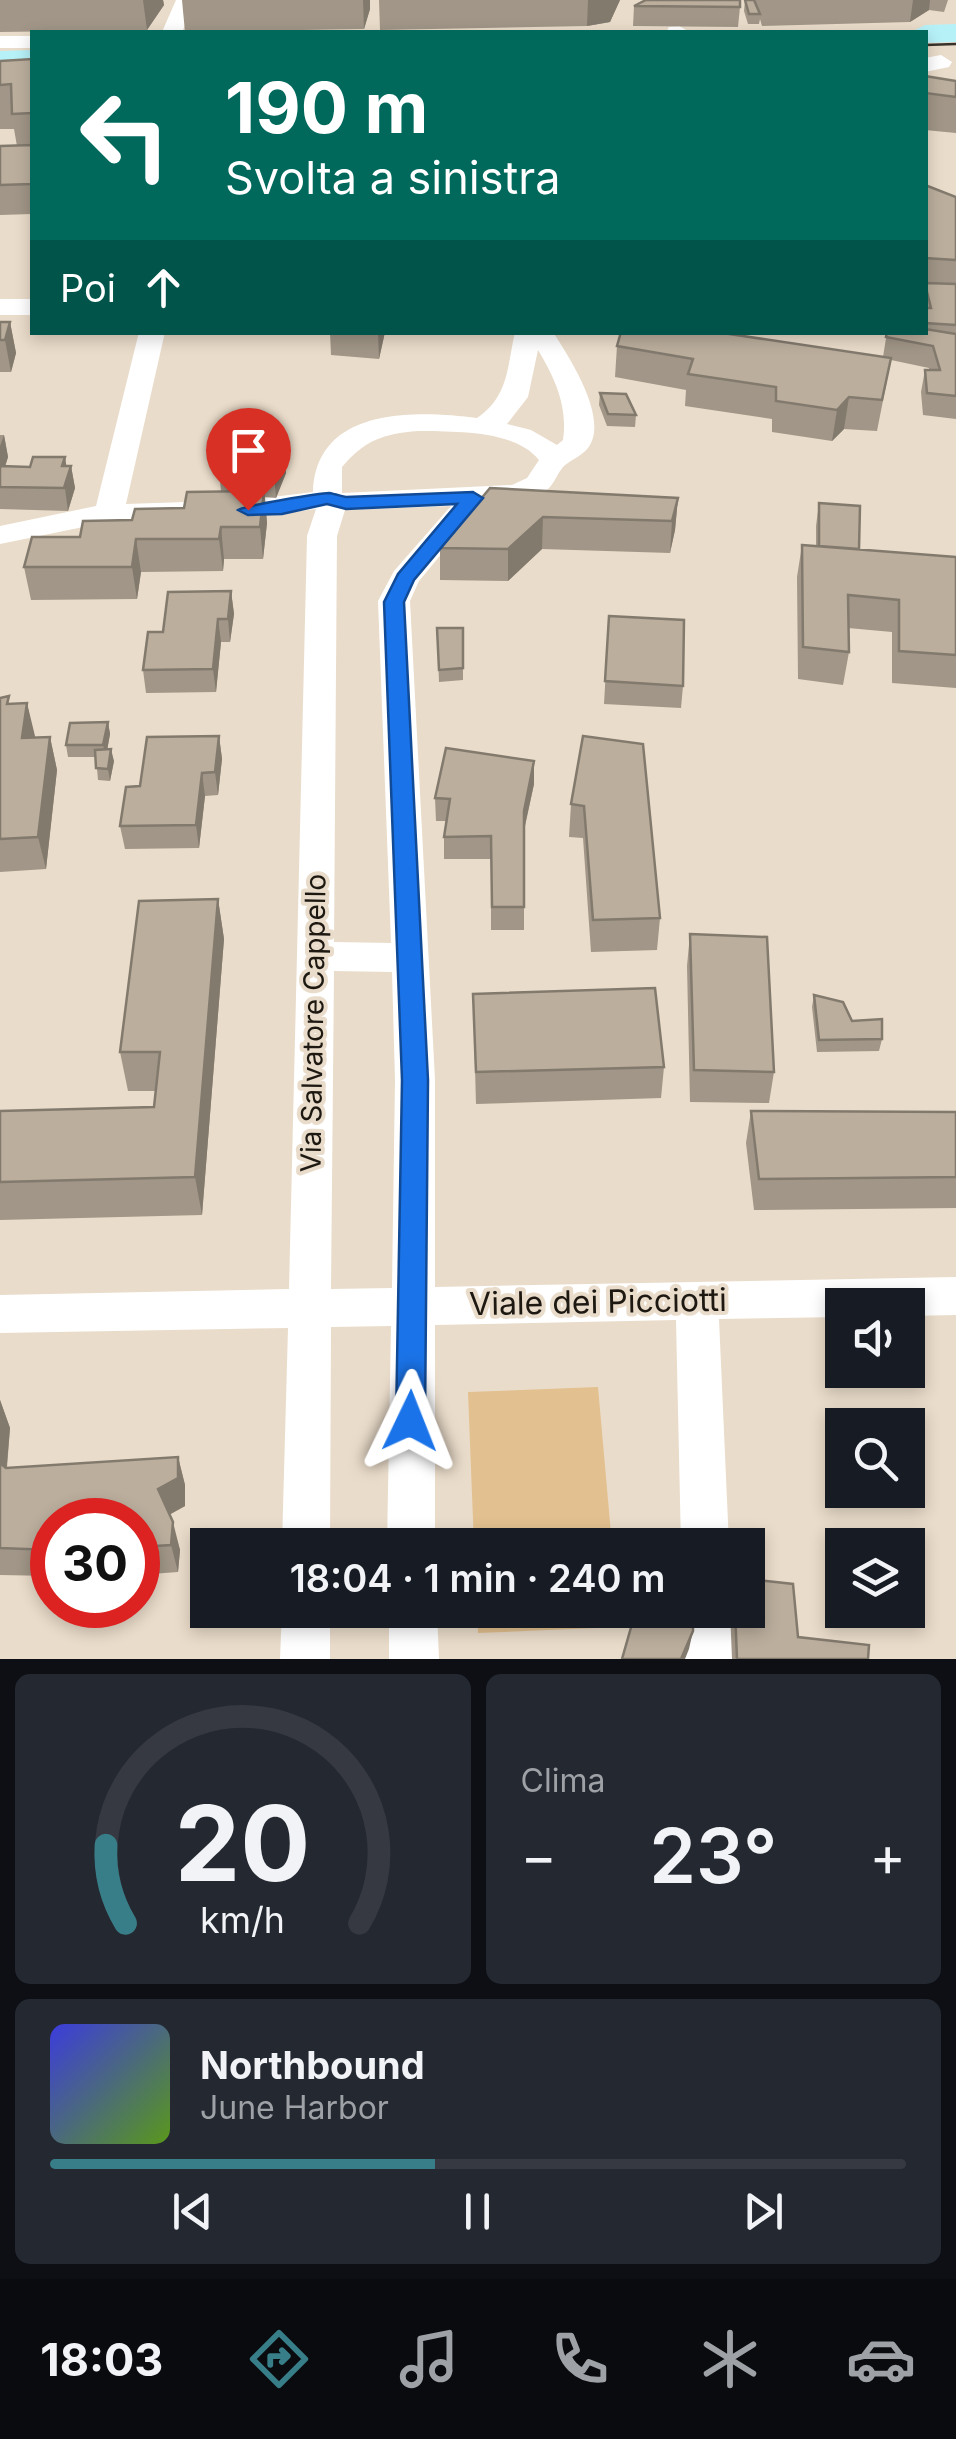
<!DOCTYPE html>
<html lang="it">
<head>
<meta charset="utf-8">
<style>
  body { margin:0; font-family:Inter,sans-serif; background:#242831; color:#f1f3f6; height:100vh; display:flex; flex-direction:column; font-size:38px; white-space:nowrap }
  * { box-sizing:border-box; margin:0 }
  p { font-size:32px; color:#9ea1a6 }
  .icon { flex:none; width:55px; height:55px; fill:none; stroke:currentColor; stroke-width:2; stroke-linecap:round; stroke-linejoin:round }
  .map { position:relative; height:1659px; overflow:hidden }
  .sheet { display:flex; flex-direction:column; gap:15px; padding:15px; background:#0d0f14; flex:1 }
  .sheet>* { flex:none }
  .hud { position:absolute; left:30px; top:30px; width:898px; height:305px; border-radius:0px; box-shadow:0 5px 15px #0003; background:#00695c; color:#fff; overflow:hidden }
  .controls { position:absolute; left:825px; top:1288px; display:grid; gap:20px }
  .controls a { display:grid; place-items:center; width:100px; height:100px; border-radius:0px; background:#171b24; box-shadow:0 5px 15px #0003; font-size:50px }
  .speed { position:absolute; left:30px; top:1498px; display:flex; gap:20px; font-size:50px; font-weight:700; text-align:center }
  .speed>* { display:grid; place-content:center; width:130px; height:130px; border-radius:50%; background:#171b24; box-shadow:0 5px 15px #0003; line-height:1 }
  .speed .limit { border:15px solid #d22; background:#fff; color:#111 }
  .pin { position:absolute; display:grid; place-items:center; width:85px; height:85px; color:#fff; margin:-102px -42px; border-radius:50% 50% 50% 0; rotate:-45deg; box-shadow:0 0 10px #0007 }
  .pin .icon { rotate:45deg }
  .me { position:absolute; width:110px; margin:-55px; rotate:2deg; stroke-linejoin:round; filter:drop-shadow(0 0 8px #0008) }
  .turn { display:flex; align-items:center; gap:35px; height:210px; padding:0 30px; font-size:45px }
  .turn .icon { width:130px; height:130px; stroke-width:2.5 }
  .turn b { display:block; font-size:70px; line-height:85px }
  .then { display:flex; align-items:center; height:95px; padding:0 30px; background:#0003; gap:20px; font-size:38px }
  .big { font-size:75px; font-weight:600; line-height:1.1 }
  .sheet .card { flex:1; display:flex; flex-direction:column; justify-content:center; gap:15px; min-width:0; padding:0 35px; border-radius:15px; background:#242831 }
  .sheet .dial { align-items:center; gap:0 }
  .dial svg { height:260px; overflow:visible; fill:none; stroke:#363941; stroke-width:7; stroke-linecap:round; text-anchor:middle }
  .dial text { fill:#f1f3f6; stroke:none }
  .song { display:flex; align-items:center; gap:30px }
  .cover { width:120px; height:120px; border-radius:15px; background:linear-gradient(135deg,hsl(240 70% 55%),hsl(90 70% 35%)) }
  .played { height:10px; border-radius:5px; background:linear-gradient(90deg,#387e89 45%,#363941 45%) }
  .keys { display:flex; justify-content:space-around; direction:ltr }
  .heat { display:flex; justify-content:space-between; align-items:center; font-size:55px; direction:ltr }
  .sheet .tiles { flex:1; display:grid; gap:15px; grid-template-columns:1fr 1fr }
  .card:last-child { grid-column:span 2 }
  .trip { position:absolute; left:190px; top:1528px; width:575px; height:100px; border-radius:0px; background:#171b24; box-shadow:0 5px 15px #0003; font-weight:600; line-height:100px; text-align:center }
  .tabs { display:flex; height:160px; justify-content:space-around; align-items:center; background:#090b0e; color:#9ea1a6 }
  .tabs .icon { width:70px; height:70px }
  .tabs .selected { color:#387e89 }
  .tabs b { font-size:45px; color:#f1f3f6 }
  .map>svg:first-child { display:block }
  .green { fill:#e3c08f }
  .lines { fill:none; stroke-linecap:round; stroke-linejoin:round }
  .street { fill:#fff; fill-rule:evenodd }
  .secondary { fill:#b7f1f8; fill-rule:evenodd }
  .tram { stroke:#37322a; stroke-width:2.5 }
  .wall { fill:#a19687 }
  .shaded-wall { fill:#837a6e }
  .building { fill:#bbae9d; stroke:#837a6e; stroke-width:2.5 }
  .route { fill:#1a73e8; stroke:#114b97; stroke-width:2.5 }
  .labels { text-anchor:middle; stroke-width:8; stroke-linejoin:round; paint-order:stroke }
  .street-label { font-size:28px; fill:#1d1912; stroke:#eadcca }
  .near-street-label { font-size:32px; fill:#1d1912; stroke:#eadcca }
</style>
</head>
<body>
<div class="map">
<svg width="956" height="1659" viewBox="0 0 956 1659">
  <rect width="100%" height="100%" fill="#eadcca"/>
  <path class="green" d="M598,1387L612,1545H474L468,1392Z
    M477,1610H618L620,1627L478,1633Z"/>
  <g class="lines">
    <path class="street" d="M176,0H196L182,32H162Z
      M679,26L690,32H666L669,27Z
      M0,36H32V48H0Z
      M941,55L952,62L949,67L925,72V58Z
      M0,299H32V315H0Z
      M139,332H165L126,504L247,500L313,492C316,407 414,410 477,418C509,396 507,367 515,332H553C569,357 610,419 588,448C582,456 570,460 563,467C558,473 555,481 550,487C534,505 506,503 483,504L419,581L410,601L435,1080V1287L956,1277V1315L908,1316V1305H842V1317L719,1319L729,1545H681L676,1320L435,1325V1545H387L391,1326L331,1327L330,1545H282L288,1328L0,1333V1295L289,1289L307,536L316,509L247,518L98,524L0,544V526L96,506ZM538,350C555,378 568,407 563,440L557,445L531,430L507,424L528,397ZM418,431C455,432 513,429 539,460L527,478L512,485L342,493V467C365,440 383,434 418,431ZM451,506L394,571L378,601L391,943L334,942L337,536L345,510ZM334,971L392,972L395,1080L392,1288L331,1289Z
      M282,1610H330V1659H280Z
      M389,1610H437L439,1659H389Z
      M684,1610H732L734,1659H684Z"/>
    <path class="secondary" d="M956,24V42L925,43V32H911L925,25Z
      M32,50V68L0,69V51Z"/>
    <path class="tram" d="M925,45L956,44"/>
  </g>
  <path class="wall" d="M0,0H163L164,5L147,30L0,32Z
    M182,0H370V9L364,29L185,32Z
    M379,0H620L610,22L587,26L380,30Z
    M745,0H948L944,12L929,10L910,22L762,26L760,19L759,24H748L744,11Z
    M634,6L740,7L738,27L633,26Z
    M32,59V214L0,215V146H17L14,129H0V61Z
    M925,76L956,81V133L925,130Z
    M925,185L956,197V419L923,415L921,392L925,370H929V368L891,360L877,431L844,429L832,441L772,432V419L685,406L686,390L615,377L617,346L883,357L887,332H925Z
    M0,322H10L16,353L11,372H0Z
    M330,332H385L379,359L331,355Z
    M600,393L636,415L635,427L607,426L599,405Z
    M244,420V427L279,429L281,450L286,473L276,498L265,497L267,523L263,559H224L223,571L141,572L137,599L31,600L24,567L80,537L132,520L184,508L221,491L219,471H214L211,448Z
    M0,435H4L8,457L5,467H30L65,457L66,466H71L75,488L68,511L0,509Z
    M490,488L678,498L675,530L670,553L542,549L508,581L440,580V548Z
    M819,503L859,549L956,557V688L892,683V632L848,628L849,652L843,685L798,679L797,577L802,545L816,546V526Z
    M231,591L234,614L230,642H221L216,692L146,693L143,670L163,632Z
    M609,616L683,686L681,708L604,704Z
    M437,628H463V680L439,682Z
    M0,698L11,704L27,703L34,738L50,737L57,770L46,869L0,872Z
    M108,722L110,734L107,750L114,761L110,781L98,780L96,757H68L66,745Z
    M219,736L222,759L218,795L205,796L199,848L125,849L120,826L140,786Z
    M583,736L660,918L657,950L591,952L583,838L569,837L571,804Z
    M534,784L524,831V930H491V859H444V837L446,821H436L435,798Z
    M218,899L224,939L202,1215L0,1220V1111L154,1107L155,1091H128L120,1052Z
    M690,934L774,1072L769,1103L690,1102L687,966Z
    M473,994L664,1067L661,1098L476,1104Z
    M814,995L852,1021L882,1039L879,1051L817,1052L812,1007Z
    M751,1111L956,1112V1208L754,1210L746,1143Z
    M0,1400L10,1428L7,1468L178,1457L185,1485V1506L169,1515L180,1550L178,1572L138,1575V1520H52V1576L0,1575Z
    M730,1610H748L798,1637L868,1659H732Z"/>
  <path class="shaded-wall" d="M143,0H163L164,5L147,30Z
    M363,0H370V9L364,29Z
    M588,0H620L610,22L587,26Z
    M913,0H930L929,10L910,22Z
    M10,322L16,353L11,372L5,340Z
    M378,332H385L379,359Z
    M849,397L844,429L832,441L837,410Z
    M279,429L281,451L273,449Z
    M4,435L8,457L0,482V446Z
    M284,451L286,473L276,498L274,475Z
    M65,457L68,476L71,466L75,488L68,511L62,466Z
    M264,491L267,523L263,559L260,527Z
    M678,498L675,530L670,553L672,521Z
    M543,517L542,549L508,581V549Z
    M221,527L224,559L223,571L219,539Z
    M136,539L141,572L137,599L132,567Z
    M231,591L234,614L230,642L228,619Z
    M218,619L221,642L216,692L213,669Z
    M27,703L35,736L30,771L22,738Z
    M108,722L110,734L106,757L103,745Z
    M219,736L222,759L218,795L215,772Z
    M50,737L57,770L46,869L38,837Z
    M111,749L114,761L110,781L108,769Z
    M534,761V784L523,834L524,811Z
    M202,773L205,796L199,848L196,825Z
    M218,899L224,939L202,1215L195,1177Z
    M0,1400L10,1428L5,1486L0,1472Z
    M178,1457L185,1485V1506L165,1517L158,1489Z
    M173,1522L180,1550L178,1572L171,1545Z
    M693,1631L689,1649L685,1659H681Z"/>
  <path class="building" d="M646,0H740V7L634,6Z
    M745,0H754L760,14H749Z
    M32,59V113L12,114L11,84L0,85V61Z
    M925,76L956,81V97L925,93Z
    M32,145V184L0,185V146Z
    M925,185L956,197V260L925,258Z
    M925,283L956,284V325L925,323V308H931L927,292H925Z
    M0,322H10L5,340H0Z
    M925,329L956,334V396L927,393L925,370H940L933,346L886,337L887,332H925Z
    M621,332H716L891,358L882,400L849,397L837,410L776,401V387L688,374L693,359L617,346Z
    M600,393L626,394L636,415L608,414Z
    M232,418L244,420L243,427L279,429L273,449L284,451L274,475L218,471L225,450L211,448L217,429L228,425Z
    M33,457H65L62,466H71L64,488L0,487V466L30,467Z
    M490,488L678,498L672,521L543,517L508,549L440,548Z
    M264,491L260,527H221L219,539H136L132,567H24L32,537H80L83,521L132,520L135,509L184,508L187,492Z
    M819,503L860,506L859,549L819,546Z
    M802,545L956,557V655L899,651V600L848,595L849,652L803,647Z
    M231,591L228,619H218L213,669L143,670L148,632H163L168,592Z
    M609,616L684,620L683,686L605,681Z
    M437,628H463V668L439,670Z
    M9,696L7,704L27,703L22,738L50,737L38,837L0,839V698Z
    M108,722L103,745H66L70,723Z
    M219,736L215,772L202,773L196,825L120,826L126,787L140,786L147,737Z
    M583,736L643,744L660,918L593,920L584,806L571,804Z
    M446,748L534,761L524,811V907H492L491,836L444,837L450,799L435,798Z
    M111,749L108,769L96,768L95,750Z
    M218,899L195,1177L0,1182V1111L154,1107L160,1052H120L139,901Z
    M690,934L767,937L774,1072L694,1070Z
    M655,988L664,1067L476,1072L473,994Z
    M814,995L843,1002L852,1021L882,1019V1039L819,1040Z
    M751,1111L956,1112V1177L759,1179Z
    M178,1457V1478L158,1489L173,1522L171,1545L138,1547V1520H52V1550L0,1548V1463L6,1468Z
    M748,1579L793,1584L798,1637L869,1645L868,1659H737L735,1610H748Z
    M636,1610H693V1631L681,1659H622Z"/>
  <path class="route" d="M473,492L483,498L414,580L404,602L428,1080L425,1421L421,1431L410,1435L400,1431L396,1421L402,1080L384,602L398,574L457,504L346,509L327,504L282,514L248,515L238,510C242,506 321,493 329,493C335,494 341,496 346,497Z"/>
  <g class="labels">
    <g class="street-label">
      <text transform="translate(313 1023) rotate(-89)" y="10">Via Salvatore Cappello</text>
    </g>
    <g class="near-street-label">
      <text transform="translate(598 1302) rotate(-1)" y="11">Viale dei Picciotti</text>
    </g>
  </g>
</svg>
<div class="controls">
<a><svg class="icon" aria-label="sound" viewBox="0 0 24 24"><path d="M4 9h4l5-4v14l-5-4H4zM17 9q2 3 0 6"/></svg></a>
<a><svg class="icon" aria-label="search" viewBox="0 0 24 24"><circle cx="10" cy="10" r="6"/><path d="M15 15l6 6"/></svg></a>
<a><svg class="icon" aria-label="layers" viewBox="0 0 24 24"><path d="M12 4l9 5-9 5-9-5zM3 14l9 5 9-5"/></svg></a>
</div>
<div class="speed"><div class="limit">30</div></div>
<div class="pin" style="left:248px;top:510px;background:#d93025"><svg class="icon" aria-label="arrive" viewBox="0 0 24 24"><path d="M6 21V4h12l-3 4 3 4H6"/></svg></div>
<svg class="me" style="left:410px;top:1421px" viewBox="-20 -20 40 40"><path d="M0-17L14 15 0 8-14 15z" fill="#1a73e8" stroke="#fff" stroke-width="4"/></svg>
<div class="trip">18:04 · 1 min · 240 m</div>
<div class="hud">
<div class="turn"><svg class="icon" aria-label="left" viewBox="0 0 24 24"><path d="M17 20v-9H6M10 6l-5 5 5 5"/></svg><div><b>190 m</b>Svolta a sinistra</div></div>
<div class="then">Poi<svg class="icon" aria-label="ahead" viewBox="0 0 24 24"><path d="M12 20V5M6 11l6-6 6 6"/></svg></div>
</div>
</div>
<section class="sheet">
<div class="tiles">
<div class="card dial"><svg viewBox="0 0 100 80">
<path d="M14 69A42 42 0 1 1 86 69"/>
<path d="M14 69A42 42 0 0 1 8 45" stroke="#387e89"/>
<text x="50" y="56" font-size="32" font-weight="700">20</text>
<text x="50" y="72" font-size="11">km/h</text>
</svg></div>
<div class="card"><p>Clima</p>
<div class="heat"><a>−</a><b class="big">23°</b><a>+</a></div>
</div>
<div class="card">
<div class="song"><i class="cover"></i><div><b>Northbound</b><p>June Harbor</p></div></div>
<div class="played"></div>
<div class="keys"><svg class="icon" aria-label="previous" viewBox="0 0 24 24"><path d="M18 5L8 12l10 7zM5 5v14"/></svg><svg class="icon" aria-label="pause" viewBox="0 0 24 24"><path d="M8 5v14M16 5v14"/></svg><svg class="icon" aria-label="next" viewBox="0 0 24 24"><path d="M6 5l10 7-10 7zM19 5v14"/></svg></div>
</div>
</div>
</section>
<nav class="tabs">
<b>18:03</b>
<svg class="icon selected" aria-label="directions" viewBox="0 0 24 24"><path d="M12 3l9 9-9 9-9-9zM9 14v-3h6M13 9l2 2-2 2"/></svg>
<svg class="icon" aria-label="music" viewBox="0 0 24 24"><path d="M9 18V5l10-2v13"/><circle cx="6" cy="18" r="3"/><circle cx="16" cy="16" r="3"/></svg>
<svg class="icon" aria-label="phone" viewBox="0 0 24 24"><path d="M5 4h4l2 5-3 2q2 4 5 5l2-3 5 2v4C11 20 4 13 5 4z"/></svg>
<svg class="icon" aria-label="climate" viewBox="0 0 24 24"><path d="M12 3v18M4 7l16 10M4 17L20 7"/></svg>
<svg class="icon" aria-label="car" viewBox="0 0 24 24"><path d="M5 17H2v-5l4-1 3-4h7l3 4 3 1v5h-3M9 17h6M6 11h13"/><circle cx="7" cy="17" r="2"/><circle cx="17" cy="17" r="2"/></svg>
</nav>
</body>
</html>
